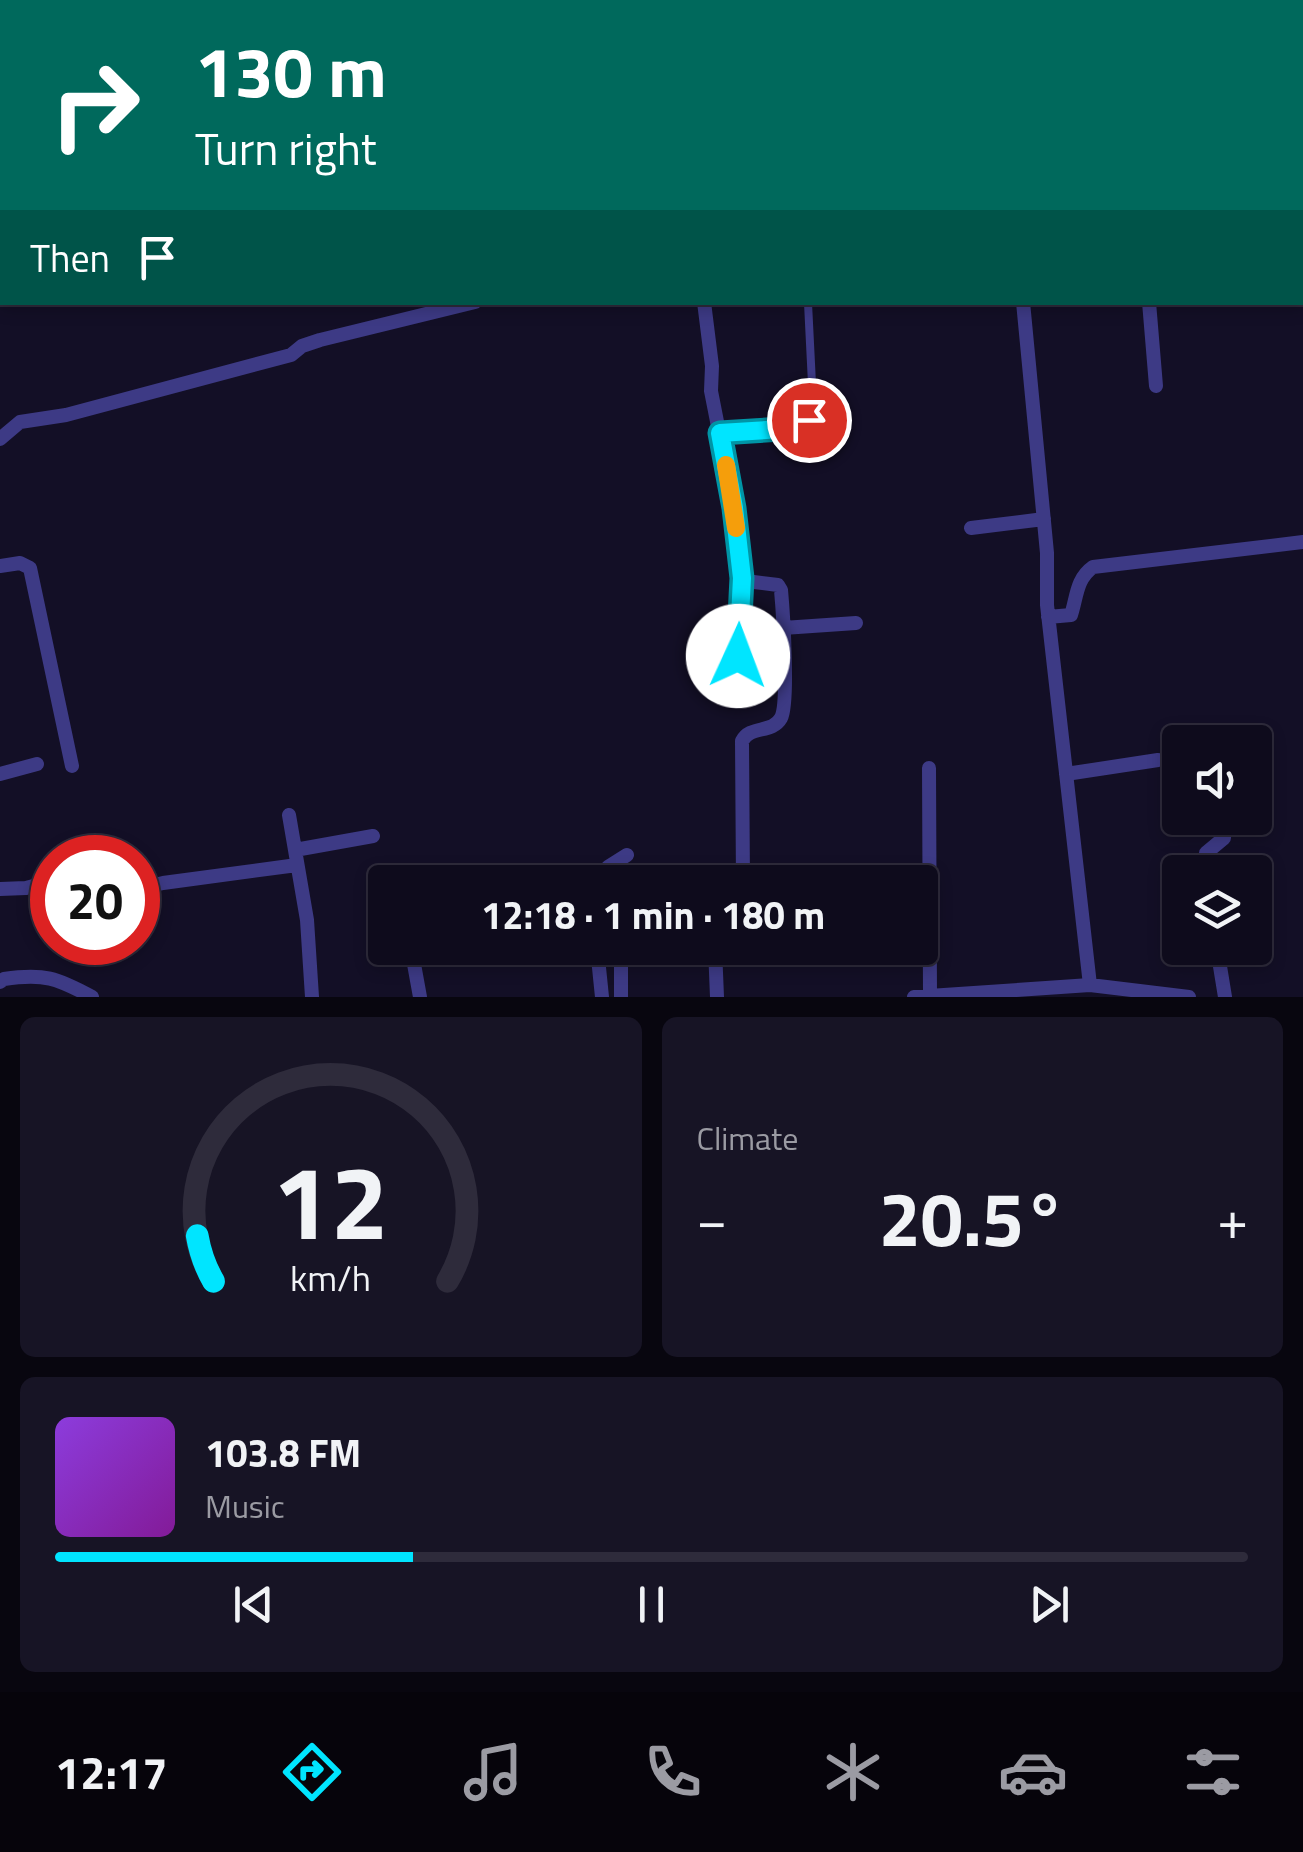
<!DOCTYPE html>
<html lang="en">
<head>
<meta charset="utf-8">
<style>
  body { margin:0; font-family:"Titillium Web",sans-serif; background:#171425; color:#f1f3f6; height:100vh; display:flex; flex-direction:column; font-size:38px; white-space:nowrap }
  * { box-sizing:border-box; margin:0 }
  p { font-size:32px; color:#9b9ba3 }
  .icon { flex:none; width:55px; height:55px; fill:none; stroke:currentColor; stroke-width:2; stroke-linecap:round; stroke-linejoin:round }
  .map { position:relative; height:997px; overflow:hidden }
  .drawer { display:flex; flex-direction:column; gap:20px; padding:20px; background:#08060f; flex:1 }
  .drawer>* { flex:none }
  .top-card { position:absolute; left:0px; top:0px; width:1305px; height:305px; box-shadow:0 5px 15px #0003,0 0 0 2px #2e2b3b; background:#00695c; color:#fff; overflow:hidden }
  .tools { position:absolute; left:1162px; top:725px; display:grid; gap:20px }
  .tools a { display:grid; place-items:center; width:110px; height:110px; border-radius:10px; background:#0e0b1c; box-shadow:0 5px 15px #0003,0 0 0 2px #2e2b3b; font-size:50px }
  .speed { position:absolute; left:30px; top:835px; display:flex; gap:20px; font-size:50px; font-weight:700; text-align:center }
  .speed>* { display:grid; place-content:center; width:130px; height:130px; border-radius:50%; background:#0e0b1c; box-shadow:0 5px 15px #0003,0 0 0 2px #2e2b3b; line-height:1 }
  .speed .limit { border:15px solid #d22; background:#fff; color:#111 }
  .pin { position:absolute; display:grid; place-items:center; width:85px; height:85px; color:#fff; margin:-42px; border:5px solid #fff; border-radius:50%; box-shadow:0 2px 10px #0007 }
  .me { position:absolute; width:110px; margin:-55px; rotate:2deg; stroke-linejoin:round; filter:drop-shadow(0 0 8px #0008) }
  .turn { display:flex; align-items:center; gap:35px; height:210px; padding:0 30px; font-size:45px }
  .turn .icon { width:130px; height:130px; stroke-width:2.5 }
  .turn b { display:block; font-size:70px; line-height:85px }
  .then { display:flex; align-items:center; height:95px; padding:0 30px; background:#0003; gap:20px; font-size:38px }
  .big { font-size:75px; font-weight:700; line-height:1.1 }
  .drawer .widget { flex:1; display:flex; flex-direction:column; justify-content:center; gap:15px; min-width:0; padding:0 35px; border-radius:15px; background:#171425 }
  .drawer .dial { align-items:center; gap:0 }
  .dial svg { height:260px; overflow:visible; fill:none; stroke:#2e2b3b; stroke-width:7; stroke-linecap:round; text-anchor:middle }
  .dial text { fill:#f1f3f6; stroke:none }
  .song { display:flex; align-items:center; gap:30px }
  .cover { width:120px; height:120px; border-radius:15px; background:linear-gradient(135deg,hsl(270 70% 55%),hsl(290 70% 35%)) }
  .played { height:10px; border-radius:5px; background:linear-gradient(90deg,#00e5ff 30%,#2e2b3b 30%) }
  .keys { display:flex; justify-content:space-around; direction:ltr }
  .heat { display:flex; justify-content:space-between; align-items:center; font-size:55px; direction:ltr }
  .drawer .tiles { flex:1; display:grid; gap:20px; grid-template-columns:1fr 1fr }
  .widget:last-child { grid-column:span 2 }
  .trip { position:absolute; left:368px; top:865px; width:570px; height:100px; border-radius:10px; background:#0e0b1c; box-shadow:0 5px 15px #0003,0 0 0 2px #2e2b3b; font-weight:700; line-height:100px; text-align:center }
  .dock { display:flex; height:160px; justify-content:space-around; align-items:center; background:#06040b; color:#9b9ba3 }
  .dock .icon { width:70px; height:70px }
  .dock .active { color:#00e5ff }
  .dock b { font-size:45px; color:#f1f3f6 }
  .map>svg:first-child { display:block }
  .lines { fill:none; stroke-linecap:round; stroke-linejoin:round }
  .lane { stroke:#3d3a85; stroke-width:8 }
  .street { stroke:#3d3a85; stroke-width:14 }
  .secondary { stroke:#6f6bff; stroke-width:20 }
  .route-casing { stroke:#0095a6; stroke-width:25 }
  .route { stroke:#00e5ff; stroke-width:18 }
  .slow { stroke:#f59e0b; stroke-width:18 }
</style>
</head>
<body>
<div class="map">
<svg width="1303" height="997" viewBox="0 0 1303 997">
  <rect width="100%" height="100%" fill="#130f26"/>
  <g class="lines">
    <path class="lane" d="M720,433L782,429L809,420L813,404L808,303
      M738,656L742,578"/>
    <path class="street" d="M480,0V2
      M935,2L939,0
      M991,2L998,0
      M1302,250H1303
      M704,302L712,366L711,391L734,508L742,578L746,581L778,585L781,590C783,612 789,703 781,718C772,734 750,725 742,741L743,882
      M1023,302L1047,553V605L1090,985
      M1149,302L1156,386
      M0,439L20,422L66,415L291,355L302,346L320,340L475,302
      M971,528L1044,519
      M0,566L20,563L30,568L72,766
      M1048,617L1071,615C1077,597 1076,579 1093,567L1303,542
      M783,628L856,623
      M929,768L930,995
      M0,774L37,764
      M1066,774L1158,760
      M289,815L307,920L312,997
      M295,850L373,836
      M1206,872V853L1224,838V818
      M602,882L608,867L627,855
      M0,889L26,888L52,881
      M138,889L163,883L297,865
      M597,948L602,997
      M637,948H640
      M715,948L717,997
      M1217,948L1225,997
      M414,964L420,997
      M0,982L4,979C44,973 57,978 92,997
      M621,997V950L625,948
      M914,997L1090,985L1189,997"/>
    <path class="secondary" d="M1201,0L1202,2
      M40,2L42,0
      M0,56L2,53
      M1302,237L1303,238"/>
  </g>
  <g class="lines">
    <g class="route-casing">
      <path id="route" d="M738,656L742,578L734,508L720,433L782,429L809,420"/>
    </g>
    <use href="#route" class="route"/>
    <path class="slow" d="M726,465L736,528"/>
  </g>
</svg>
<div class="tools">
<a><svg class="icon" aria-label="sound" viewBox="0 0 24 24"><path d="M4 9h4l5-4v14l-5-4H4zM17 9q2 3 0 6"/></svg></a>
<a><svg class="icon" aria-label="layers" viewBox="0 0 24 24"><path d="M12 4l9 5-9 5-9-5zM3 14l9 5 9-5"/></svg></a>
</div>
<div class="speed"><div class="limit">20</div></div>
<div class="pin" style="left:809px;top:420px;background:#d93025"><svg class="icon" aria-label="arrive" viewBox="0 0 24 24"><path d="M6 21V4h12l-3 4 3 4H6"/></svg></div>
<svg class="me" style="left:738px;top:656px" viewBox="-20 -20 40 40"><circle r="19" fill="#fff"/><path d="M0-13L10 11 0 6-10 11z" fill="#00e5ff"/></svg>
<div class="trip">12:18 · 1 min · 180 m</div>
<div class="top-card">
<div class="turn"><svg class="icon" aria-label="right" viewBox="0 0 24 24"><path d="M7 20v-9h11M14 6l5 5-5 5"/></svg><div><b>130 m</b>Turn right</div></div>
<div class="then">Then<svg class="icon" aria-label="arrive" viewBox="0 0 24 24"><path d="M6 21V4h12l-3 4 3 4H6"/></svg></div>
</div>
</div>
<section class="drawer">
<div class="tiles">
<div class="widget dial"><svg viewBox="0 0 100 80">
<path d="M14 69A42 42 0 1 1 86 69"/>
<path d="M14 69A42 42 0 0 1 9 55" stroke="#00e5ff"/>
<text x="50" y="56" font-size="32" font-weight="700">12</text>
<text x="50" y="72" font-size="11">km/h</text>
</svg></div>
<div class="widget"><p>Climate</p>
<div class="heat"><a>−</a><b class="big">20.5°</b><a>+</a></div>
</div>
<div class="widget">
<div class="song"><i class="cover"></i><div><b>103.8 FM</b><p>Music</p></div></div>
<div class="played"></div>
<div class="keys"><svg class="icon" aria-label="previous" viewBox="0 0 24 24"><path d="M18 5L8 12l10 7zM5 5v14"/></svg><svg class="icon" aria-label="pause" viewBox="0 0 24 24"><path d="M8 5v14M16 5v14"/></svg><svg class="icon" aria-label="next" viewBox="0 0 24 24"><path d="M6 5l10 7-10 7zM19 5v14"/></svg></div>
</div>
</div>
</section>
<nav class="dock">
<b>12:17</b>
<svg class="icon active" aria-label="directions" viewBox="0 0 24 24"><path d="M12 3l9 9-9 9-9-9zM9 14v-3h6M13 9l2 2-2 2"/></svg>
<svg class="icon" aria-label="music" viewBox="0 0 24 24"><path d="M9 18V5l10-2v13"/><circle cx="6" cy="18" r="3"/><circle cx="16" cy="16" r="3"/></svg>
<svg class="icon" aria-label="phone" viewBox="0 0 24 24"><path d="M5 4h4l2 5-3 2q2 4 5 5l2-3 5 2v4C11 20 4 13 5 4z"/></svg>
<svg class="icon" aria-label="climate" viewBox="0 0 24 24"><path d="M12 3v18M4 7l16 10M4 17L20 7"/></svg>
<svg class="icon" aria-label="car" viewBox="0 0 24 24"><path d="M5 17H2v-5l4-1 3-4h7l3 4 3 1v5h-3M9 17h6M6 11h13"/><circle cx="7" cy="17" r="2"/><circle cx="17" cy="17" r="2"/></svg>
<svg class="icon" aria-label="filters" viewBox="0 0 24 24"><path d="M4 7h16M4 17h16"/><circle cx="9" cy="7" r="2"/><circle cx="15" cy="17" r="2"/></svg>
</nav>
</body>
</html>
